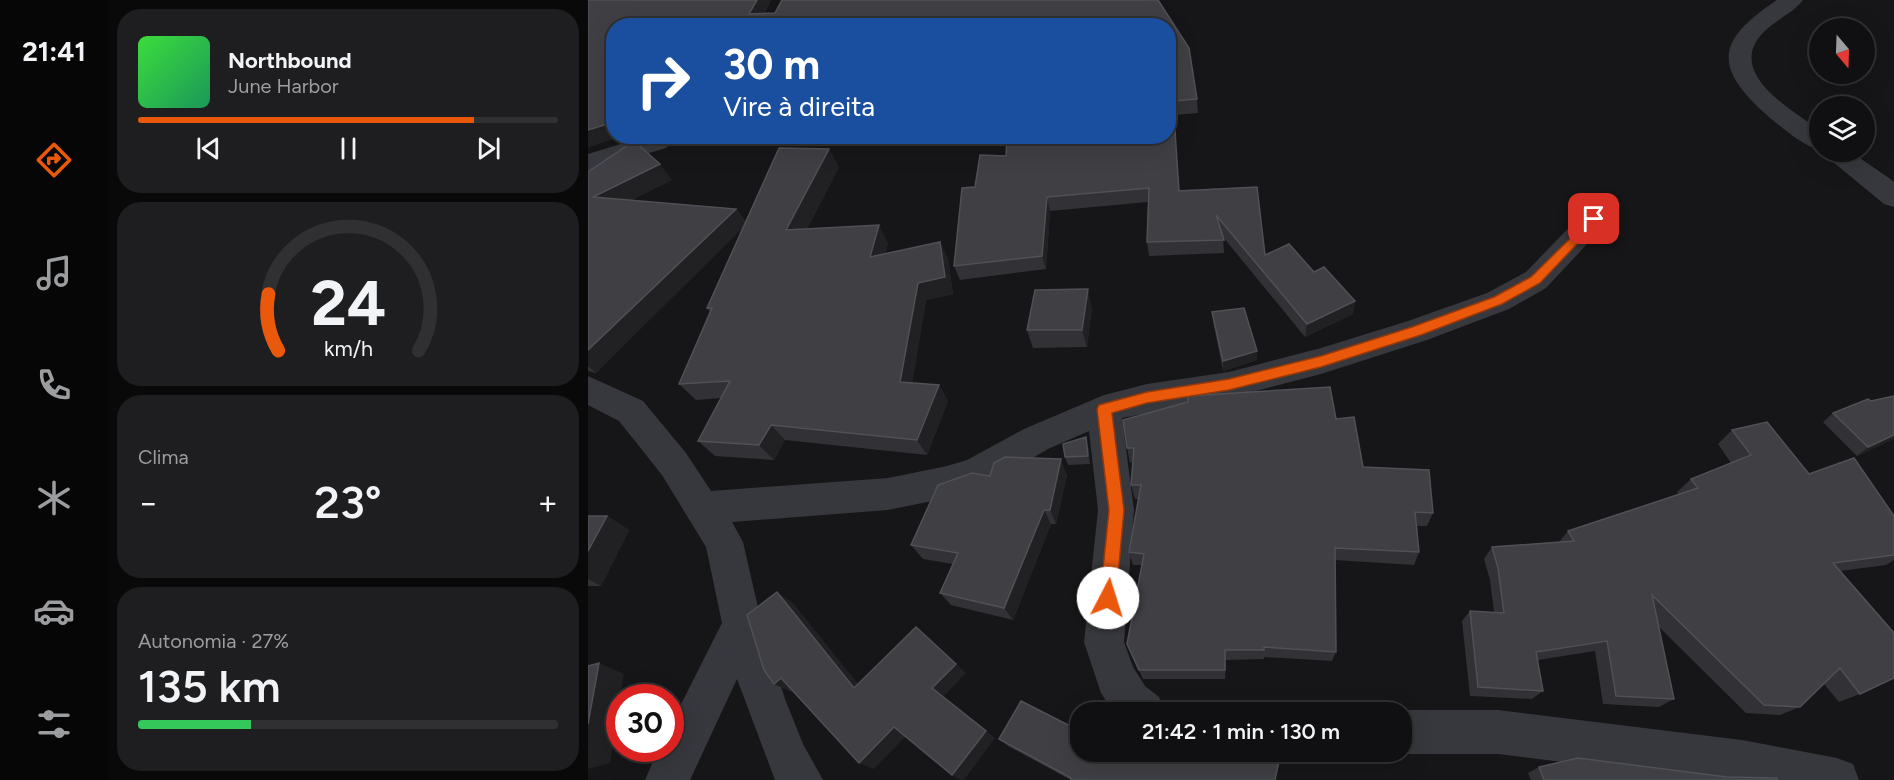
<!DOCTYPE html>
<html lang="pt">
<head>
<meta charset="utf-8">
<style>
  body { margin:0; font-family:Figtree,sans-serif; background:#1e1e20; color:#f1f3f6; height:100vh; display:flex; flex-direction:column; font-size:22px; white-space:nowrap }
  * { box-sizing:border-box; margin:0 }
  p { font-size:20px; color:#9c9d9f }
  .icon { flex:none; width:33px; height:33px; fill:none; stroke:currentColor; stroke-width:2; stroke-linecap:round; stroke-linejoin:round }
  .map { position:relative; flex:1; overflow:hidden }
  .sheet { display:flex; flex-direction:column; gap:9px; padding:9px; background:#09090a; width:480px }
  .sheet>* { flex:none }
  .hud { position:absolute; left:18px; top:18px; width:570px; height:126px; border-radius:24px; box-shadow:0 6px 24px #0002,0 0 0 2px #303032; background:#1a4fa0; color:#fff; overflow:hidden }
  .needle { width:39px; rotate:161deg }
  .tools { position:absolute; left:1221px; top:18px; display:grid; gap:12px }
  .tools a { display:grid; place-items:center; width:66px; height:66px; border-radius:50%; background:#101012; box-shadow:0 6px 24px #0002,0 0 0 2px #303032; font-size:30px }
  .speed { position:absolute; left:18px; top:684px; display:flex; gap:12px; font-size:30px; font-weight:700; text-align:center }
  .speed>* { display:grid; place-content:center; width:78px; height:78px; border-radius:50%; background:#101012; box-shadow:0 6px 24px #0002,0 0 0 2px #303032; line-height:1 }
  .speed .limit { border:9px solid #d22; background:#fff; color:#111 }
  .pin { position:absolute; display:grid; place-items:center; width:51px; height:51px; color:#fff; margin:-26px; border-radius:12px; box-shadow:0 3px 9px #0006 }
  .me { position:absolute; width:66px; margin:-33px; rotate:5deg; stroke-linejoin:round; filter:drop-shadow(0 0 4px #0008) }
  .turn { display:flex; align-items:center; gap:21px; height:126px; padding:0 18px; font-size:27px }
  .turn .icon { width:78px; height:78px; stroke-width:2.5 }
  .turn b { display:block; font-size:42px; line-height:51px }
  .big { font-size:45px; font-weight:600; line-height:1.1 }
  .sheet .tile { flex:1; display:flex; flex-direction:column; justify-content:center; gap:9px; min-width:0; padding:0 21px; border-radius:24px; background:#1e1e20 }
  .sheet .dial { align-items:center; gap:0 }
  .dial svg { height:156px; overflow:visible; fill:none; stroke:#303032; stroke-width:7; stroke-linecap:round; text-anchor:middle }
  .dial text { fill:#f1f3f6; stroke:none }
  .song { display:flex; align-items:center; gap:18px }
  .cover { width:72px; height:72px; border-radius:9px; background:linear-gradient(135deg,hsl(120 70% 55%),hsl(150 70% 35%)) }
  .played { height:6px; border-radius:3px; background:linear-gradient(90deg,#ea580c 80%,#303032 80%) }
  .keys { display:flex; justify-content:space-around; direction:ltr }
  .heat { display:flex; justify-content:space-between; align-items:center; font-size:33px; direction:ltr }
  .charge { height:9px; border-radius:4px; background:linear-gradient(90deg,#34c759 27%,#303032 0) }
  .trip { position:absolute; left:482px; top:702px; width:342px; height:60px; border-radius:24px; background:#101012; box-shadow:0 6px 24px #0002,0 0 0 2px #303032; font-weight:600; line-height:60px; text-align:center }
  main { display:flex; flex:1; min-height:0 }
  .tabs { display:flex; flex-direction:column; width:108px; justify-content:space-around; align-items:center; background:#060607; color:#9c9d9f }
  .tabs .icon { width:42px; height:42px }
  .tabs .current { color:#ea580c }
  .tabs b { font-size:27px; color:#f1f3f6 }
  .map>svg:first-child { display:block }
  .lines { fill:none; stroke-linecap:round; stroke-linejoin:round }
  .street { fill:#37383d; fill-rule:evenodd }
  .wall { fill:#323236 }
  .shaded-wall { fill:#212124 }
  .building { fill:#3f3f44; stroke:#4f5156; stroke-width:1.5 }
  .route { fill:#ea580c; stroke:#983908; stroke-width:1.5 }
</style>
</head>
<body>
<main>
<nav class="tabs">
<b>21:41</b>
<svg class="icon current" aria-label="directions" viewBox="0 0 24 24"><path d="M12 3l9 9-9 9-9-9zM9 14v-3h6M13 9l2 2-2 2"/></svg>
<svg class="icon" aria-label="music" viewBox="0 0 24 24"><path d="M9 18V5l10-2v13"/><circle cx="6" cy="18" r="3"/><circle cx="16" cy="16" r="3"/></svg>
<svg class="icon" aria-label="phone" viewBox="0 0 24 24"><path d="M5 4h4l2 5-3 2q2 4 5 5l2-3 5 2v4C11 20 4 13 5 4z"/></svg>
<svg class="icon" aria-label="climate" viewBox="0 0 24 24"><path d="M12 3v18M4 7l16 10M4 17L20 7"/></svg>
<svg class="icon" aria-label="car" viewBox="0 0 24 24"><path d="M5 17H2v-5l4-1 3-4h7l3 4 3 1v5h-3M9 17h6M6 11h13"/><circle cx="7" cy="17" r="2"/><circle cx="17" cy="17" r="2"/></svg>
<svg class="icon" aria-label="filters" viewBox="0 0 24 24"><path d="M4 7h16M4 17h16"/><circle cx="9" cy="7" r="2"/><circle cx="15" cy="17" r="2"/></svg>
</nav>
<section class="sheet">
<div class="tile">
<div class="song"><i class="cover"></i><div><b>Northbound</b><p>June Harbor</p></div></div>
<div class="played"></div>
<div class="keys"><svg class="icon" aria-label="previous" viewBox="0 0 24 24"><path d="M18 5L8 12l10 7zM5 5v14"/></svg><svg class="icon" aria-label="pause" viewBox="0 0 24 24"><path d="M8 5v14M16 5v14"/></svg><svg class="icon" aria-label="next" viewBox="0 0 24 24"><path d="M6 5l10 7-10 7zM19 5v14"/></svg></div>
</div>
<div class="tile dial"><svg viewBox="0 0 100 80">
<path d="M14 69A42 42 0 1 1 86 69"/>
<path d="M14 69A42 42 0 0 1 9 40" stroke="#ea580c"/>
<text x="50" y="56" font-size="32" font-weight="700">24</text>
<text x="50" y="72" font-size="11">km/h</text>
</svg></div>
<div class="tile"><p>Clima</p>
<div class="heat"><a>−</a><b class="big">23°</b><a>+</a></div>
</div>
<div class="tile"><p>Autonomia · 27%</p><b class="big">135 km</b><div class="charge"></div></div>
</section>
<div class="map">
<svg width="1306" height="780" viewBox="0 0 1306 780">
  <rect width="100%" height="100%" fill="#161618"/>
  <g class="lines">
    <path class="street" d="M1189,0H1215C1205,13 1186,21 1175,33C1137,72 1203,110 1232,130V150C1213,145 1196,129 1181,117C1125,68 1127,41 1189,0Z
      M59,136H91L78,148L0,171V154Z
      M1233,152H1263L1301,178L1306,182V207L1296,204Z
      M1006,209L1016,212L1020,219L1016,226L958,288L921,309L839,340L733,374L641,398L534,418L546,510L536,642L545,667L557,686L571,697L577,712H525L513,693L496,642L510,510L501,431L460,449L402,483L359,498L300,510L144,522L155,542L174,625L197,699L215,744L235,780H187L149,679L102,780H57L71,748H82V726L134,623L118,547L74,475L31,421L0,405V376L55,401L98,453L123,491L300,478L359,466L379,460L436,429L516,395L559,384L641,372L733,348L820,321L899,293L938,272L996,212Z
      M813,710H910L1154,740L1249,758L1265,764L1271,780H1121L910,754H813L808,752H813V712H808Z"/>
  </g>
  <path class="wall" d="M0,0H183L176,14L187,13L194,0H570L601,48L609,99L610,113L586,115L591,190L669,187L677,255L701,244L726,272L736,267L767,301L765,314L717,337L635,237L636,253L561,256L559,242L560,202L462,211L458,269L372,280L366,266L374,188L387,187L392,155L418,156L419,136H580V26H26V136H34L0,147Z
    M251,167L219,229L300,243L297,254L352,242L360,259L365,294L338,300L324,383L351,385L360,401L339,455L197,440L186,460L127,456L110,441L133,398L108,400L91,384L122,312L119,308L155,227L8,373L0,371V172L84,180L43,200L148,209L158,222Z
    M504,308L499,347L445,348L439,330Z
    M624,312L669,360L635,371L625,321Z
    M1245,413L1303,440L1269,456L1235,422Z
    M748,419L775,467L845,513L839,526H829L831,552L826,565L747,560L748,652L744,661L676,657V659L638,660L637,679H555L539,644L554,565H545L541,552L551,499H547L543,485L545,462L542,463L539,448Z
    M1144,430L1221,474L1306,516V560L1298,565L1252,571L1272,694L1251,702L1236,684L1212,707L1192,715L1158,713L1070,626L1086,699L1071,707L1015,704L1007,651L950,660L955,691L944,699L882,696L874,621L882,611L906,612L902,580L896,559L904,547L971,542L980,531L1091,495L1089,492L1103,479L1143,463L1130,444Z
    M500,446L502,464L480,465L477,457Z
    M479,475L468,524H463L425,620L363,605L352,593L365,564L335,559L323,545L402,476Z
    M0,516H19L41,530L13,586H0Z
    M411,739L492,752L483,780L420,746Z
    M951,767L1139,777L1189,780H943L940,773Z"/>
  <path class="shaded-wall" d="M169,0H183L170,26L161,14Z
    M26,122V136H34L0,147V130Z
    M241,149L251,167L210,247L198,230Z
    M72,164L84,180L19,213L5,197Z
    M459,197L462,211L458,269L454,256Z
    M148,209L159,224L8,373L0,366V350Z
    M291,225L300,243L291,275L282,257Z
    M352,242L360,259L365,294L338,300L322,398L312,382L330,283Z
    M500,289L504,308L499,347L494,330Z
    M767,301L765,314L717,337L719,324Z
    M669,351V360L635,371V361Z
    M351,385L360,401L339,455L329,440Z
    M183,425L197,440L186,460L171,445Z
    M1306,435V439L1269,456L1280,447Z
    M498,437L500,446L502,464L500,456Z
    M473,459L479,475L468,524L462,510Z
    M456,510L463,524L425,620L416,608Z
    M19,516L41,530L13,586L0,579V551Z
    M189,592L205,603L280,696L266,688Z
    M11,663L36,674L32,698V703L22,763L0,769V724Z
    M368,664L378,673L355,697L407,738L376,780H373L364,775L344,688Z
    M193,678L210,687L203,692L186,684Z
    M306,727L319,735L286,769L271,763Z"/>
  <path class="building" d="M0,0H169L161,14L187,13L194,0H570L601,48L609,99L585,101L591,191L669,187L677,255L701,244L726,272L736,267L767,301L719,324L628,215L636,240L559,242L561,188L459,197L454,256L366,266L374,188L387,187L392,155L418,156L419,136H580V26H26V122L0,130Z
    M46,141L72,164L5,197L148,209L0,350V172Z
    M191,148L241,149L198,230L291,225L282,257L352,242L357,277L330,283L312,382L351,385L329,440L183,425L171,445L110,441L142,381L91,384L124,308H119Z
    M500,289L494,330H439L447,290Z
    M656,308L669,351L635,361L624,312Z
    M742,387L748,419L766,417L775,467L841,470L845,513L827,512L831,552L747,548L748,652L676,647V650H637V670H551L539,644L556,554L541,552L553,485H543L546,448H539L535,420L600,402V396Z
    M1306,396V435L1280,447L1245,413L1280,399L1283,401Z
    M1179,422L1221,474L1266,458L1306,516V555L1245,563L1306,633V678L1272,694L1252,668L1212,707L1176,705L1064,595L1086,699L1028,696L1019,641L948,652L955,691L890,687L882,611L916,613L910,568L904,547L986,541L980,531L1110,488L1103,479L1163,455L1144,430Z
    M498,437L500,456L477,457L475,444Z
    M417,457L473,459L462,510H456L416,608L352,593L370,553L323,545L350,485L384,473L402,476L406,463Z
    M0,516H19L0,551Z
    M189,592L266,688L328,627L368,664L344,688L398,731L364,775L306,727L271,763L193,678L186,684L176,670L159,615Z
    M11,663L0,724V666Z
    M433,701L492,731V752H693L687,780H483V778L411,739Z
    M527,706H548L571,712H526Z
    M507,708L524,712H506Z
    M990,758L1139,777L1189,778V780H956L951,767Z"/>
  <path class="route" d="M1006,215L1011,219L1010,222L952,283L914,304L833,335L733,367L641,390L559,403L524,413L536,510L528,598L525,604L520,606L514,604L512,598L521,510L509,409L511,405L559,392L641,379L733,356L824,327L906,297L943,277Z"/>
</svg>
<div class="tools">
<a><svg class="needle" viewBox="-14 -14 28 28"><path d="M0-13l5 13h-10z" fill="#e53935"/><path d="M0 13l5-13h-10z" fill="#9c9d9f"/></svg></a>
<a><svg class="icon" aria-label="layers" viewBox="0 0 24 24"><path d="M12 4l9 5-9 5-9-5zM3 14l9 5 9-5"/></svg></a>
</div>
<div class="speed"><div class="limit">30</div></div>
<div class="pin" style="left:1006px;top:219px;background:#d93025"><svg class="icon" aria-label="arrive" viewBox="0 0 24 24"><path d="M6 21V4h12l-3 4 3 4H6"/></svg></div>
<svg class="me" style="left:520px;top:598px" viewBox="-20 -20 40 40"><circle r="19" fill="#fff"/><path d="M0-13L10 11 0 6-10 11z" fill="#ea580c"/></svg>
<div class="trip">21:42 · 1 min · 130 m</div>
<div class="hud">
<div class="turn"><svg class="icon" aria-label="right" viewBox="0 0 24 24"><path d="M7 20v-9h11M14 6l5 5-5 5"/></svg><div><b>30 m</b>Vire à direita</div></div>
</div>
</div>
</main>
</body>
</html>
